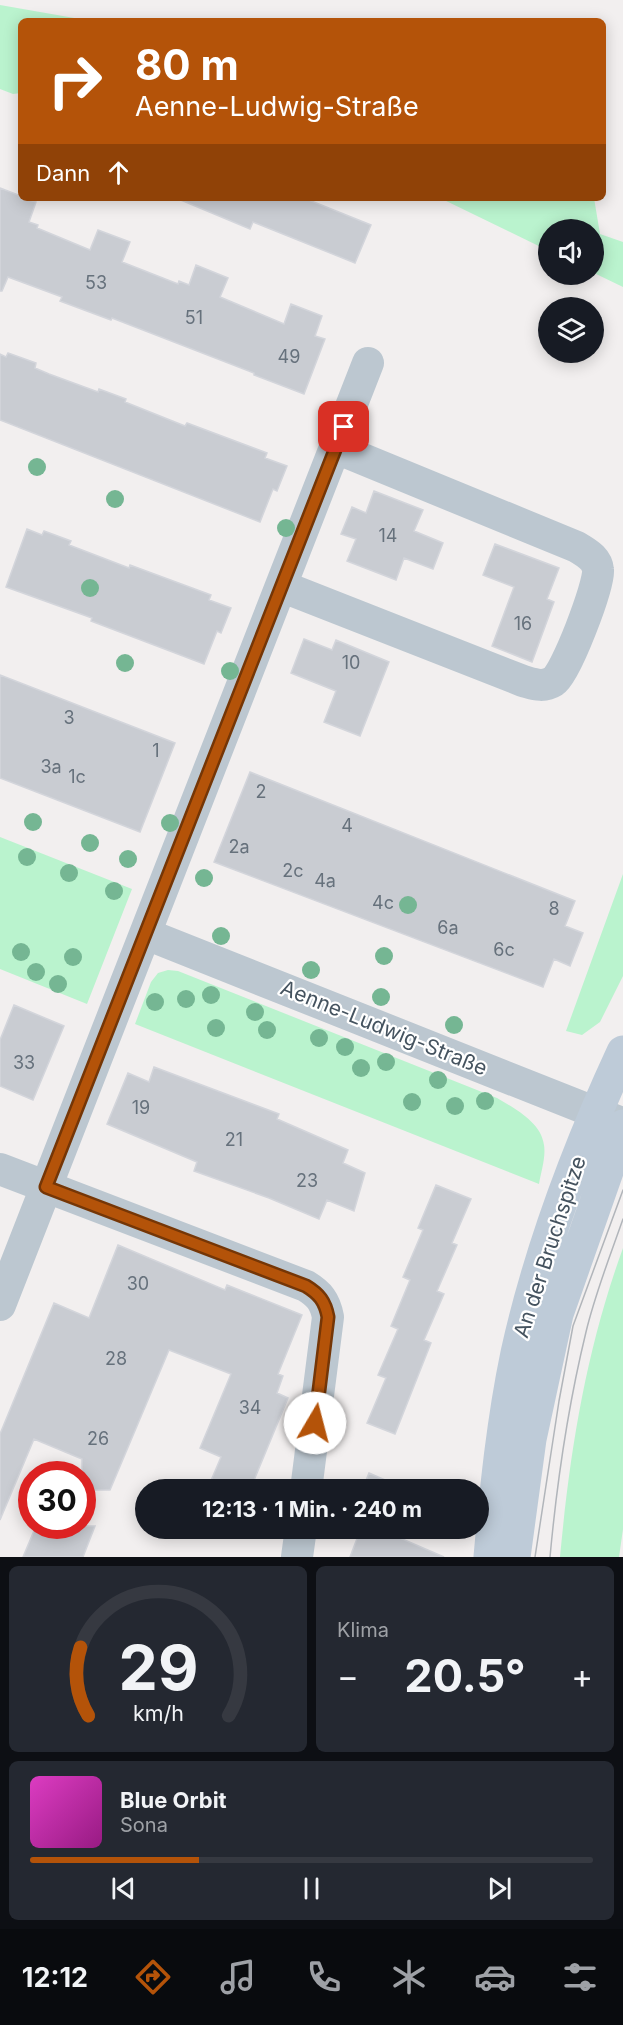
<!DOCTYPE html>
<html lang="de">
<head>
<meta charset="utf-8">
<style>
  body { margin:0; font-family:Inter,sans-serif; background:#242831; color:#f1f3f6; height:100vh; display:flex; flex-direction:column; font-size:22px; white-space:nowrap }
  * { box-sizing:border-box; margin:0 }
  p { font-size:20px; color:#9ea1a6 }
  .icon { flex:none; width:33px; height:33px; fill:none; stroke:currentColor; stroke-width:2; stroke-linecap:round; stroke-linejoin:round }
  .map { position:relative; height:1557px; overflow:hidden }
  .sheet { display:flex; flex-direction:column; gap:9px; padding:9px; background:#0d0f14; flex:1 }
  .sheet>* { flex:none }
  .top-card { position:absolute; left:18px; top:18px; width:588px; height:183px; border-radius:9px; box-shadow:0 3px 15px #0003; background:#b45309; color:#fff; overflow:hidden }
  .tools { position:absolute; left:538px; top:219px; display:grid; gap:12px }
  .tools a { display:grid; place-items:center; width:66px; height:66px; border-radius:50%; background:#171b24; box-shadow:0 3px 15px #0003; font-size:30px }
  .speed { position:absolute; left:18px; top:1461px; display:flex; gap:12px; font-size:30px; font-weight:700; text-align:center }
  .speed>* { display:grid; place-content:center; width:78px; height:78px; border-radius:50%; background:#171b24; box-shadow:0 3px 15px #0003; line-height:1 }
  .speed .limit { border:9px solid #d22; background:#fff; color:#111 }
  .pin { position:absolute; display:grid; place-items:center; width:51px; height:51px; color:#fff; margin:-26px; border-radius:12px; box-shadow:0 3px 9px #0006 }
  .me { position:absolute; width:66px; margin:-33px; rotate:8deg; stroke-linejoin:round; filter:drop-shadow(0 0 4px #0008) }
  .turn { display:flex; align-items:center; gap:21px; height:126px; padding:0 18px; font-size:27px }
  .turn .icon { width:78px; height:78px; stroke-width:2.5 }
  .turn b { display:block; font-size:42px; line-height:51px }
  .then { display:flex; align-items:center; height:57px; padding:0 18px; background:#0003; gap:12px; font-size:22px }
  .big { font-size:45px; font-weight:700; line-height:1.1 }
  .sheet .card { flex:1; display:flex; flex-direction:column; justify-content:center; gap:9px; min-width:0; padding:0 21px; border-radius:9px; background:#242831 }
  .sheet .dial { align-items:center; gap:0 }
  .dial svg { height:156px; overflow:visible; fill:none; stroke:#363941; stroke-width:7; stroke-linecap:round; text-anchor:middle }
  .dial text { fill:#f1f3f6; stroke:none }
  .song { display:flex; align-items:center; gap:18px }
  .cover { width:72px; height:72px; border-radius:9px; background:linear-gradient(135deg,hsl(310 70% 55%),hsl(310 70% 35%)) }
  .played { height:6px; border-radius:3px; background:linear-gradient(90deg,#b45309 30%,#363941 30%) }
  .keys { display:flex; justify-content:space-around; direction:ltr }
  .heat { display:flex; justify-content:space-between; align-items:center; font-size:33px; direction:ltr }
  .sheet .tiles { flex:1; display:grid; gap:9px; grid-template-columns:1fr 1fr }
  .card:last-child { grid-column:span 2 }
  .trip { position:absolute; left:135px; top:1479px; width:354px; height:60px; border-radius:30px; background:#171b24; box-shadow:0 3px 15px #0003; font-weight:700; line-height:60px; text-align:center }
  .dock { display:flex; height:96px; justify-content:space-around; align-items:center; background:#090b0e; color:#9ea1a6 }
  .dock .icon { width:42px; height:42px }
  .dock .current { color:#b45309 }
  .dock b { font-size:27px; color:#f1f3f6 }
  .map>svg:first-child { display:block }
  .green { fill:#baf3ce }
  .building { fill:#c9ccd2; stroke:#d3d5db; stroke-width:1.5 }
  .lines { fill:none; stroke-linecap:round; stroke-linejoin:round }
  .street { stroke:#bcc7d0; stroke-width:32 }
  .secondary { stroke:#becbd8; stroke-width:33 }
  .tram { stroke:#b1b5ba; stroke-width:1.5 }
  .tree { fill:#75b693 }
  .route-casing { stroke:#753606; stroke-width:15 }
  .route { stroke:#b45309; stroke-width:10 }
  .labels { text-anchor:middle; stroke-width:4.5; stroke-linejoin:round; paint-order:stroke }
  .number-label { font-size:18px; fill:#66717c }
  .street-label { font-size:21px; fill:#45535f; stroke:#fff }
</style>
</head>
<body>
<div class="map">
<svg width="623" height="1557" viewBox="0 0 623 1557">
  <rect width="100%" height="100%" fill="#f2efef"/>
  <path class="green" d="M0,5L80,19V21H21V93L13,94L0,89Z
    M440,198H594L600,234L623,242V287L594,273V230H549V251Z
    M0,837L132,889L87,1004L0,969Z
    M623,874V976L600,1022L582,1035L566,1031Z
    M168,970L178,971L497,1098C515,1109 541,1122 544,1145C546,1157 541,1172 539,1184L135,1024L151,982L158,973Z
    M623,1248V1529L619,1557H560C570,1450 586,1350 623,1248Z"/>
  <path class="building" d="M0,188L21,196V198L36,202L29,222L38,225L37,228L90,250L98,230L130,242L122,262L178,284L179,281L189,285L196,265L228,278L220,297L284,324L291,304L322,316L315,336L325,339L304,394L254,375V373L112,318L111,320L60,301L62,297L8,277L2,291H0Z
    M176,198H304L371,225L355,263L253,222L250,229Z
    M8,353L36,363L35,368L49,374L98,392L99,389L126,399L125,402L185,426L187,423L267,453L265,458L287,466L277,491L273,489L260,522L0,420V354L6,357Z
    M374,491L423,510L414,531L443,543L433,569L404,558L396,580L347,561L356,539L341,534L352,507L366,513Z
    M27,529L42,535L44,531L71,541L69,545L129,568L130,565L211,595L209,600L231,608L221,633L217,631L204,664L91,621L92,618L6,587Z
    M495,544L559,568L547,599L554,602L532,662L492,646L514,587L483,575Z
    M304,639L332,650L336,640L389,662L360,736L324,722L336,691L291,673Z
    M0,675L175,743L140,832L0,778Z
    M250,772L575,901L565,926L583,933L570,966L554,959L543,987L214,862Z
    M14,1005L64,1026L33,1100L0,1086V1040Z
    M154,1067L279,1114L277,1119L348,1150L343,1163L365,1173L354,1211L327,1200L319,1219L269,1198L194,1171L197,1162L107,1124L128,1073L149,1082Z
    M436,1185L471,1199L452,1243L457,1245L437,1291L444,1294L424,1340L431,1343L395,1434L367,1423L386,1378L378,1375L398,1329L391,1326L410,1280L403,1277L423,1230L418,1228Z
    M118,1245L225,1290L227,1285L302,1315L278,1374L283,1376L277,1393L288,1398L250,1490H207L221,1457L200,1448L231,1374L169,1350L110,1490H82V1459L34,1439L0,1520V1434L54,1303L89,1318Z
    M369,1473L401,1487L400,1490H362Z
    M36,1526H95L83,1557H23Z
    M361,1528H377L444,1557H350Z"/>
  <g class="lines">
    <path class="street" d="M281,586L523,681C534,684 543,688 554,681C565,675 600,584 598,570C597,558 586,553 577,547L336,448
      M146,934L619,1122
      M0,1169L306,1286C319,1294 325,1301 328,1317L306,1490
      M0,1305L368,363
      M297,1557L301,1528"/>
    <path class="secondary" d="M490,1557C496,1489 503,1420 517,1353C540,1249 578,1149 623,1052
      M514,1557L530,1439L557,1314L623,1126"/>
    <path class="tram" d="M535,1557L559,1401L573,1326L623,1190
      M550,1557C557,1481 568,1406 586,1332C595,1294 610,1256 623,1219"/>
  </g>
  <g class="tree">
    <circle cx="37" cy="467" r="9"/>
    <circle cx="115" cy="499" r="9"/>
    <circle cx="286" cy="528" r="9"/>
    <circle cx="90" cy="588" r="9"/>
    <circle cx="125" cy="663" r="9"/>
    <circle cx="230" cy="671" r="9"/>
    <circle cx="33" cy="822" r="9"/>
    <circle cx="170" cy="823" r="9"/>
    <circle cx="90" cy="843" r="9"/>
    <circle cx="27" cy="857" r="9"/>
    <circle cx="128" cy="859" r="9"/>
    <circle cx="69" cy="873" r="9"/>
    <circle cx="204" cy="878" r="9"/>
    <circle cx="114" cy="891" r="9"/>
    <circle cx="408" cy="905" r="9"/>
    <circle cx="221" cy="936" r="9"/>
    <circle cx="21" cy="952" r="9"/>
    <circle cx="384" cy="956" r="9"/>
    <circle cx="73" cy="957" r="9"/>
    <circle cx="311" cy="970" r="9"/>
    <circle cx="36" cy="972" r="9"/>
    <circle cx="58" cy="984" r="9"/>
    <circle cx="211" cy="995" r="9"/>
    <circle cx="381" cy="997" r="9"/>
    <circle cx="186" cy="999" r="9"/>
    <circle cx="155" cy="1002" r="9"/>
    <circle cx="255" cy="1012" r="9"/>
    <circle cx="454" cy="1025" r="9"/>
    <circle cx="216" cy="1028" r="9"/>
    <circle cx="267" cy="1030" r="9"/>
    <circle cx="319" cy="1038" r="9"/>
    <circle cx="345" cy="1047" r="9"/>
    <circle cx="386" cy="1062" r="9"/>
    <circle cx="361" cy="1068" r="9"/>
    <circle cx="438" cy="1080" r="9"/>
    <circle cx="485" cy="1101" r="9"/>
    <circle cx="412" cy="1102" r="9"/>
    <circle cx="455" cy="1106" r="9"/>
  </g>
  <g class="lines">
    <g class="route-casing">
      <path id="route" d="M315,1423L328,1317C325,1301 319,1294 306,1286L46,1187L344,427"/>
    </g>
    <use href="#route" class="route"/>
  </g>
  <g class="labels">
    <g class="number-label">
      <text x="96" y="289">53</text>
      <text x="194" y="324">51</text>
      <text x="289" y="363">49</text>
      <text x="388" y="542">14</text>
      <text x="523" y="630">16</text>
      <text x="351" y="669">10</text>
      <text x="69" y="724">3</text>
      <text x="156" y="757">1</text>
      <text x="51" y="773">3a</text>
      <text x="77" y="783">1c</text>
      <text x="261" y="798">2</text>
      <text x="347" y="832">4</text>
      <text x="239" y="853">2a</text>
      <text x="293" y="877">2c</text>
      <text x="325" y="887">4a</text>
      <text x="383" y="909">4c</text>
      <text x="554" y="915">8</text>
      <text x="448" y="934">6a</text>
      <text x="504" y="956">6c</text>
      <text x="24" y="1069">33</text>
      <text x="141" y="1114">19</text>
      <text x="234" y="1146">21</text>
      <text x="307" y="1187">23</text>
      <text x="138" y="1290">30</text>
      <text x="116" y="1365">28</text>
      <text x="250" y="1414">34</text>
      <text x="98" y="1445">26</text>
    </g>
    <g class="street-label">
      <text transform="translate(384 1028) rotate(22)" y="7">Aenne-Ludwig-Straße</text>
      <text transform="translate(550 1247) rotate(-72)" y="7">An der Bruchspitze</text>
    </g>
  </g>
</svg>
<div class="tools">
<a><svg class="icon" aria-label="sound" viewBox="0 0 24 24"><path d="M4 9h4l5-4v14l-5-4H4zM17 9q2 3 0 6"/></svg></a>
<a><svg class="icon" aria-label="layers" viewBox="0 0 24 24"><path d="M12 4l9 5-9 5-9-5zM3 14l9 5 9-5"/></svg></a>
</div>
<div class="speed"><div class="limit">30</div></div>
<div class="pin" style="left:344px;top:427px;background:#d93025"><svg class="icon" aria-label="arrive" viewBox="0 0 24 24"><path d="M6 21V4h12l-3 4 3 4H6"/></svg></div>
<svg class="me" style="left:315px;top:1423px" viewBox="-20 -20 40 40"><circle r="19" fill="#fff"/><path d="M0-13L10 11 0 6-10 11z" fill="#b45309"/></svg>
<div class="trip">12:13 · 1 Min. · 240 m</div>
<div class="top-card">
<div class="turn"><svg class="icon" aria-label="right" viewBox="0 0 24 24"><path d="M7 20v-9h11M14 6l5 5-5 5"/></svg><div><b>80 m</b>Aenne-Ludwig-Straße</div></div>
<div class="then">Dann<svg class="icon" aria-label="ahead" viewBox="0 0 24 24"><path d="M12 20V5M6 11l6-6 6 6"/></svg></div>
</div>
</div>
<section class="sheet">
<div class="tiles">
<div class="card dial"><svg viewBox="0 0 100 80">
<path d="M14 69A42 42 0 1 1 86 69"/>
<path d="M14 69A42 42 0 0 1 10 34" stroke="#b45309"/>
<text x="50" y="56" font-size="32" font-weight="700">29</text>
<text x="50" y="72" font-size="11">km/h</text>
</svg></div>
<div class="card"><p>Klima</p>
<div class="heat"><a>−</a><b class="big">20.5°</b><a>+</a></div>
</div>
<div class="card">
<div class="song"><i class="cover"></i><div><b>Blue Orbit</b><p>Sona</p></div></div>
<div class="played"></div>
<div class="keys"><svg class="icon" aria-label="previous" viewBox="0 0 24 24"><path d="M18 5L8 12l10 7zM5 5v14"/></svg><svg class="icon" aria-label="pause" viewBox="0 0 24 24"><path d="M8 5v14M16 5v14"/></svg><svg class="icon" aria-label="next" viewBox="0 0 24 24"><path d="M6 5l10 7-10 7zM19 5v14"/></svg></div>
</div>
</div>
</section>
<nav class="dock">
<b>12:12</b>
<svg class="icon current" aria-label="directions" viewBox="0 0 24 24"><path d="M12 3l9 9-9 9-9-9zM9 14v-3h6M13 9l2 2-2 2"/></svg>
<svg class="icon" aria-label="music" viewBox="0 0 24 24"><path d="M9 18V5l10-2v13"/><circle cx="6" cy="18" r="3"/><circle cx="16" cy="16" r="3"/></svg>
<svg class="icon" aria-label="phone" viewBox="0 0 24 24"><path d="M5 4h4l2 5-3 2q2 4 5 5l2-3 5 2v4C11 20 4 13 5 4z"/></svg>
<svg class="icon" aria-label="climate" viewBox="0 0 24 24"><path d="M12 3v18M4 7l16 10M4 17L20 7"/></svg>
<svg class="icon" aria-label="car" viewBox="0 0 24 24"><path d="M5 17H2v-5l4-1 3-4h7l3 4 3 1v5h-3M9 17h6M6 11h13"/><circle cx="7" cy="17" r="2"/><circle cx="17" cy="17" r="2"/></svg>
<svg class="icon" aria-label="filters" viewBox="0 0 24 24"><path d="M4 7h16M4 17h16"/><circle cx="9" cy="7" r="2"/><circle cx="15" cy="17" r="2"/></svg>
</nav>
</body>
</html>
